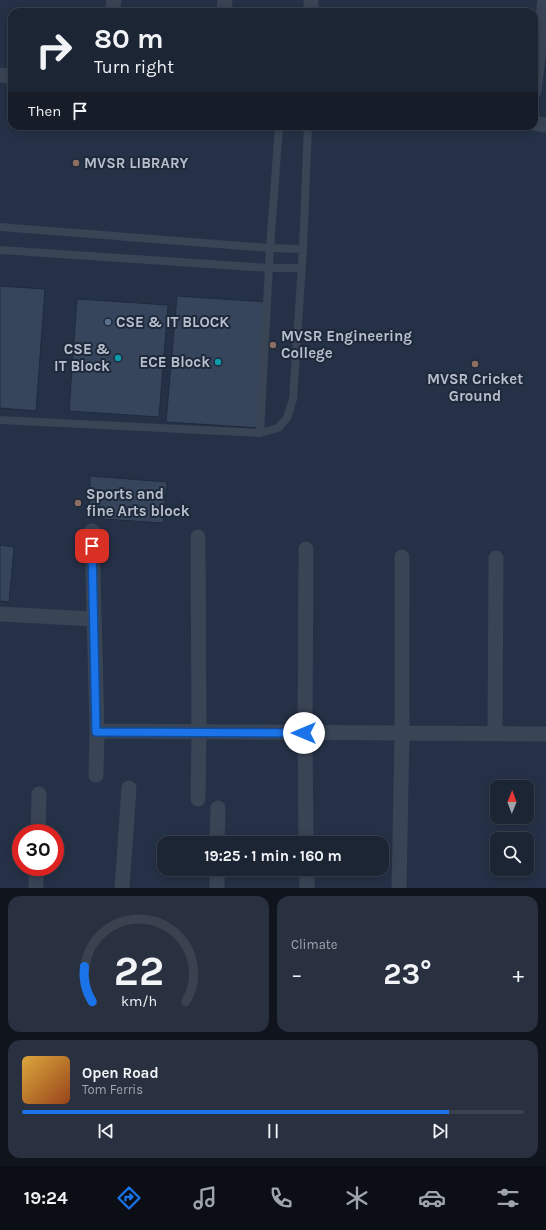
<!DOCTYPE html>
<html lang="en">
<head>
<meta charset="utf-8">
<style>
  body { margin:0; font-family:Karla,sans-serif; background:#293140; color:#f1f3f6; height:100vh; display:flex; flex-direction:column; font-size:15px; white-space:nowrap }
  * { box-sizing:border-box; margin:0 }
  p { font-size:13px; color:#a0a5ac }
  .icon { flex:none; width:22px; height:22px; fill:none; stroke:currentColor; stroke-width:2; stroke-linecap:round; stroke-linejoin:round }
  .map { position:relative; height:888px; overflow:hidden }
  .drawer { display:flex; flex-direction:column; gap:8px; padding:8px; background:#0f141d; flex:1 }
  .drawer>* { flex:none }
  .top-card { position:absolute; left:8px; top:8px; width:530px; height:122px; border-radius:12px; box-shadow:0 2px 10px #0003,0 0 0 1px #3a424f; background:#1c2534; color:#f1f3f6; overflow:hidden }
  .needle { width:26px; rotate:1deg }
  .controls { position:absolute; left:490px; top:780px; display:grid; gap:8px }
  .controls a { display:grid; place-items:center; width:44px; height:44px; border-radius:8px; background:#1c2534; box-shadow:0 2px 10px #0003,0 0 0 1px #3a424f; font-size:20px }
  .speed { position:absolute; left:12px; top:824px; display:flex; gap:8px; font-size:20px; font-weight:700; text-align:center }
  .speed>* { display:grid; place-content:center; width:52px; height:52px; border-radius:50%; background:#1c2534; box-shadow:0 2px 10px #0003,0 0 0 1px #3a424f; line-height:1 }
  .speed .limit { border:6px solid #d22; background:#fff; color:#111 }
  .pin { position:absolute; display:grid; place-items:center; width:34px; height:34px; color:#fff; margin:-17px; border-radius:8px; box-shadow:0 2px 6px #0006 }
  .me { position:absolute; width:44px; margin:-22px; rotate:270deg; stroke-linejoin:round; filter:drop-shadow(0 0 3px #0008) }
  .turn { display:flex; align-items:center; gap:14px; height:84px; padding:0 20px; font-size:18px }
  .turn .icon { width:52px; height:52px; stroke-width:2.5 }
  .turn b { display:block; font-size:28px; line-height:34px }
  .then { display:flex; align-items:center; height:38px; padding:0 20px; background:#0003; gap:8px; font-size:15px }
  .big { font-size:30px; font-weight:700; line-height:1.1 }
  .drawer .card { flex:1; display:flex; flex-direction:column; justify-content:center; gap:6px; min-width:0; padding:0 14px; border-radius:12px; background:#293140 }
  .drawer .dial { align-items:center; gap:0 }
  .dial svg { height:104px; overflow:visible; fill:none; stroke:#3a424f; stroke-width:7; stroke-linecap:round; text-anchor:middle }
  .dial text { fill:#f1f3f6; stroke:none }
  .song { display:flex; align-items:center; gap:12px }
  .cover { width:48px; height:48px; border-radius:6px; background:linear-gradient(135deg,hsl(40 70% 55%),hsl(20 70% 35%)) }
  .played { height:4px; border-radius:2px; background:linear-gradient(90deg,#1a73e8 85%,#3a424f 85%) }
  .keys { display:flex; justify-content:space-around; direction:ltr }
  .heat { display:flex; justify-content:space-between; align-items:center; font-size:22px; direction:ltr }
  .drawer .tiles { flex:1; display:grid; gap:8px; grid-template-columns:1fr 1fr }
  .card:last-child { grid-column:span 2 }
  .trip { position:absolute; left:157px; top:836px; width:232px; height:40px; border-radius:12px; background:#1c2534; box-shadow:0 2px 10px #0003,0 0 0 1px #3a424f; font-weight:700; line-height:40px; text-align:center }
  .dock { display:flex; height:64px; justify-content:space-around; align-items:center; background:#0b0f15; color:#a0a5ac }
  .dock .icon { width:28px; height:28px }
  .dock .selected { color:#1a73e8 }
  .dock b { font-size:18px; color:#f1f3f6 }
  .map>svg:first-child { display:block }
  .building { fill:#36455c; stroke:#202b3c }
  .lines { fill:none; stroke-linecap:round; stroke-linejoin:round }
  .lane { stroke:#394455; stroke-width:8 }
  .street { stroke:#394455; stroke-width:15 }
  .route-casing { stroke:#114b97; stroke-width:10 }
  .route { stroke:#1a73e8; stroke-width:7 }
  .education-dot { fill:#8d6e63; stroke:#1e293a; stroke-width:1.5 }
  .service-dot { fill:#5c6f8a; stroke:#1e293a; stroke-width:1.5 }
  .culture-dot { fill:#0f9aa8; stroke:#1e293a; stroke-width:1.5 }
  .labels { text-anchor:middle; stroke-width:4; stroke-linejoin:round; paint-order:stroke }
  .poi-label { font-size:15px; font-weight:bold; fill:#b7bfce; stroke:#1e293a; text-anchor:start }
</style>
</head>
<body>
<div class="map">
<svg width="546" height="888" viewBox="0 0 546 888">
  <rect width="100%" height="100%" fill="#253146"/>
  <path class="building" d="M0,286L45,289L36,411L0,408Z
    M177,296L267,302L261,428L166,422Z
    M77,299L168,305L159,417L69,411Z
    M90,476L167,482L163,523L89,518Z
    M0,545L14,547L9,602L0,601Z"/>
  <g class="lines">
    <path class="lane" d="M0,227L270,248L303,249
      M0,250L269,268H301
      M0,420L260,433L278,428L287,418L293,399L303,249L308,126
      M260,433L270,248L279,126"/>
    <path class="street" d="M112,12L114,0
      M224,12L225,0
      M311,12V0
      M0,75L12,76
      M534,91L545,0
      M534,123L546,125
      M92,531L97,731
      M198,537L199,732L198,799
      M306,549L305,733L306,843
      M0,614L94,619
      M495,734L496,558
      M96,775L97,731L546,734
      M38,833L39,794
      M217,843L218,808
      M307,869V888
      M36,888V867
      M122,888L129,788
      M217,888V869
      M399,888L402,734V557"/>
  </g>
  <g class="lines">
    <g class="route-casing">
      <path id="route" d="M92,546L96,732L304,733"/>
    </g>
    <use href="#route" class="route"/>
  </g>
  <g class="education-dot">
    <circle cx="76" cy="163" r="4"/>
    <circle cx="273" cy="345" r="4"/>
    <circle cx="475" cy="364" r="4"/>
    <circle cx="78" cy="503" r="4"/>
  </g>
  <circle class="service-dot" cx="108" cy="322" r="4"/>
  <g class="culture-dot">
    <circle cx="118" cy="358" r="4"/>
    <circle cx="218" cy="362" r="4"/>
  </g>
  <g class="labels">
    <g class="poi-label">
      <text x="84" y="168">MVSR LIBRARY</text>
      <text x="116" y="327">CSE &amp; IT BLOCK</text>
      <text x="281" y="341">MVSR Engineering<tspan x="281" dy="17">College</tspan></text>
      <text x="110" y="354" text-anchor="end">CSE &amp;<tspan x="110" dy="17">IT Block</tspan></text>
      <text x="210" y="367" text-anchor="end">ECE Block</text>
      <text x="475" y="384" text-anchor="middle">MVSR Cricket<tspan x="475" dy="17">Ground</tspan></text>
      <text x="86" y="499">Sports and<tspan x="86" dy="17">fine Arts block</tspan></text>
    </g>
  </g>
</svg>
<div class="controls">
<a><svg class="needle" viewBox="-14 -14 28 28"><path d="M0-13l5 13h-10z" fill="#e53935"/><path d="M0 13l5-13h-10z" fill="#a0a5ac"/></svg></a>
<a><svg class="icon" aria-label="search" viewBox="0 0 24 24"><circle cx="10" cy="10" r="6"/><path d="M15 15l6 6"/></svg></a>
</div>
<div class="speed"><div class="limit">30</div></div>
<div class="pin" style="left:92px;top:546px;background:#d93025"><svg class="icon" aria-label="arrive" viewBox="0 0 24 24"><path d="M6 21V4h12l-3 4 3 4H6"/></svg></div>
<svg class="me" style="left:304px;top:733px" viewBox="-20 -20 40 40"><circle r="19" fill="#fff"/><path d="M0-13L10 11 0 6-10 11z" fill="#1a73e8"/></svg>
<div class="trip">19:25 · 1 min · 160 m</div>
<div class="top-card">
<div class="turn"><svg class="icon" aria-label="right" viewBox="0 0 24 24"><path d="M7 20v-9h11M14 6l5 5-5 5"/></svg><div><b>80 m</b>Turn right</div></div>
<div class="then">Then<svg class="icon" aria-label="arrive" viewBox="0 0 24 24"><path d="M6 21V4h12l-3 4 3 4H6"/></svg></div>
</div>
</div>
<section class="drawer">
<div class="tiles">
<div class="card dial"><svg viewBox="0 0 100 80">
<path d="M14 69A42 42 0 1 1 86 69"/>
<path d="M14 69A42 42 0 0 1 8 42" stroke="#1a73e8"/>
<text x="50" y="56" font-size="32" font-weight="700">22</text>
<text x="50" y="72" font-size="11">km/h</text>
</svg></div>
<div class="card"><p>Climate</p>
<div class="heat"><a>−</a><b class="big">23°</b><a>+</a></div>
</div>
<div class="card">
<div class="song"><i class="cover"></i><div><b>Open Road</b><p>Tom Ferris</p></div></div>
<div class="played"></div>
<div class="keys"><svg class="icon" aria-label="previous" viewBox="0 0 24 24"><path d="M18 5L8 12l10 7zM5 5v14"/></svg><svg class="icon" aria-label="pause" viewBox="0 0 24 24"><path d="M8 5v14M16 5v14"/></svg><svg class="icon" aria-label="next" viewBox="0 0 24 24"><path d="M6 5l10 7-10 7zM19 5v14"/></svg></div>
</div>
</div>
</section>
<nav class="dock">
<b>19:24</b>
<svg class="icon selected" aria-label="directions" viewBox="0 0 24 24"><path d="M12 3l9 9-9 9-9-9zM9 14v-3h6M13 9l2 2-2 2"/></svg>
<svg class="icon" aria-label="music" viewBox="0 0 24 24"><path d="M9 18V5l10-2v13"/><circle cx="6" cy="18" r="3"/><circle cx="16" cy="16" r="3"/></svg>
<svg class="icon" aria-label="phone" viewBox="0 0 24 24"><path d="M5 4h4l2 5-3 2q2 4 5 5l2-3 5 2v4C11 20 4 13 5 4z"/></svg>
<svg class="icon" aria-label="climate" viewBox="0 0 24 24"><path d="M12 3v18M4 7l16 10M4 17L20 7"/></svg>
<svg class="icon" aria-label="car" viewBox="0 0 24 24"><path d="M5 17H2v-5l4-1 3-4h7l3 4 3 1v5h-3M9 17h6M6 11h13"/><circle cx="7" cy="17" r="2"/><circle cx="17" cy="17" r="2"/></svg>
<svg class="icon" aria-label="filters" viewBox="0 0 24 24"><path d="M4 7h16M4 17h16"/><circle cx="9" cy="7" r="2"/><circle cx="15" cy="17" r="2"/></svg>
</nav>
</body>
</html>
